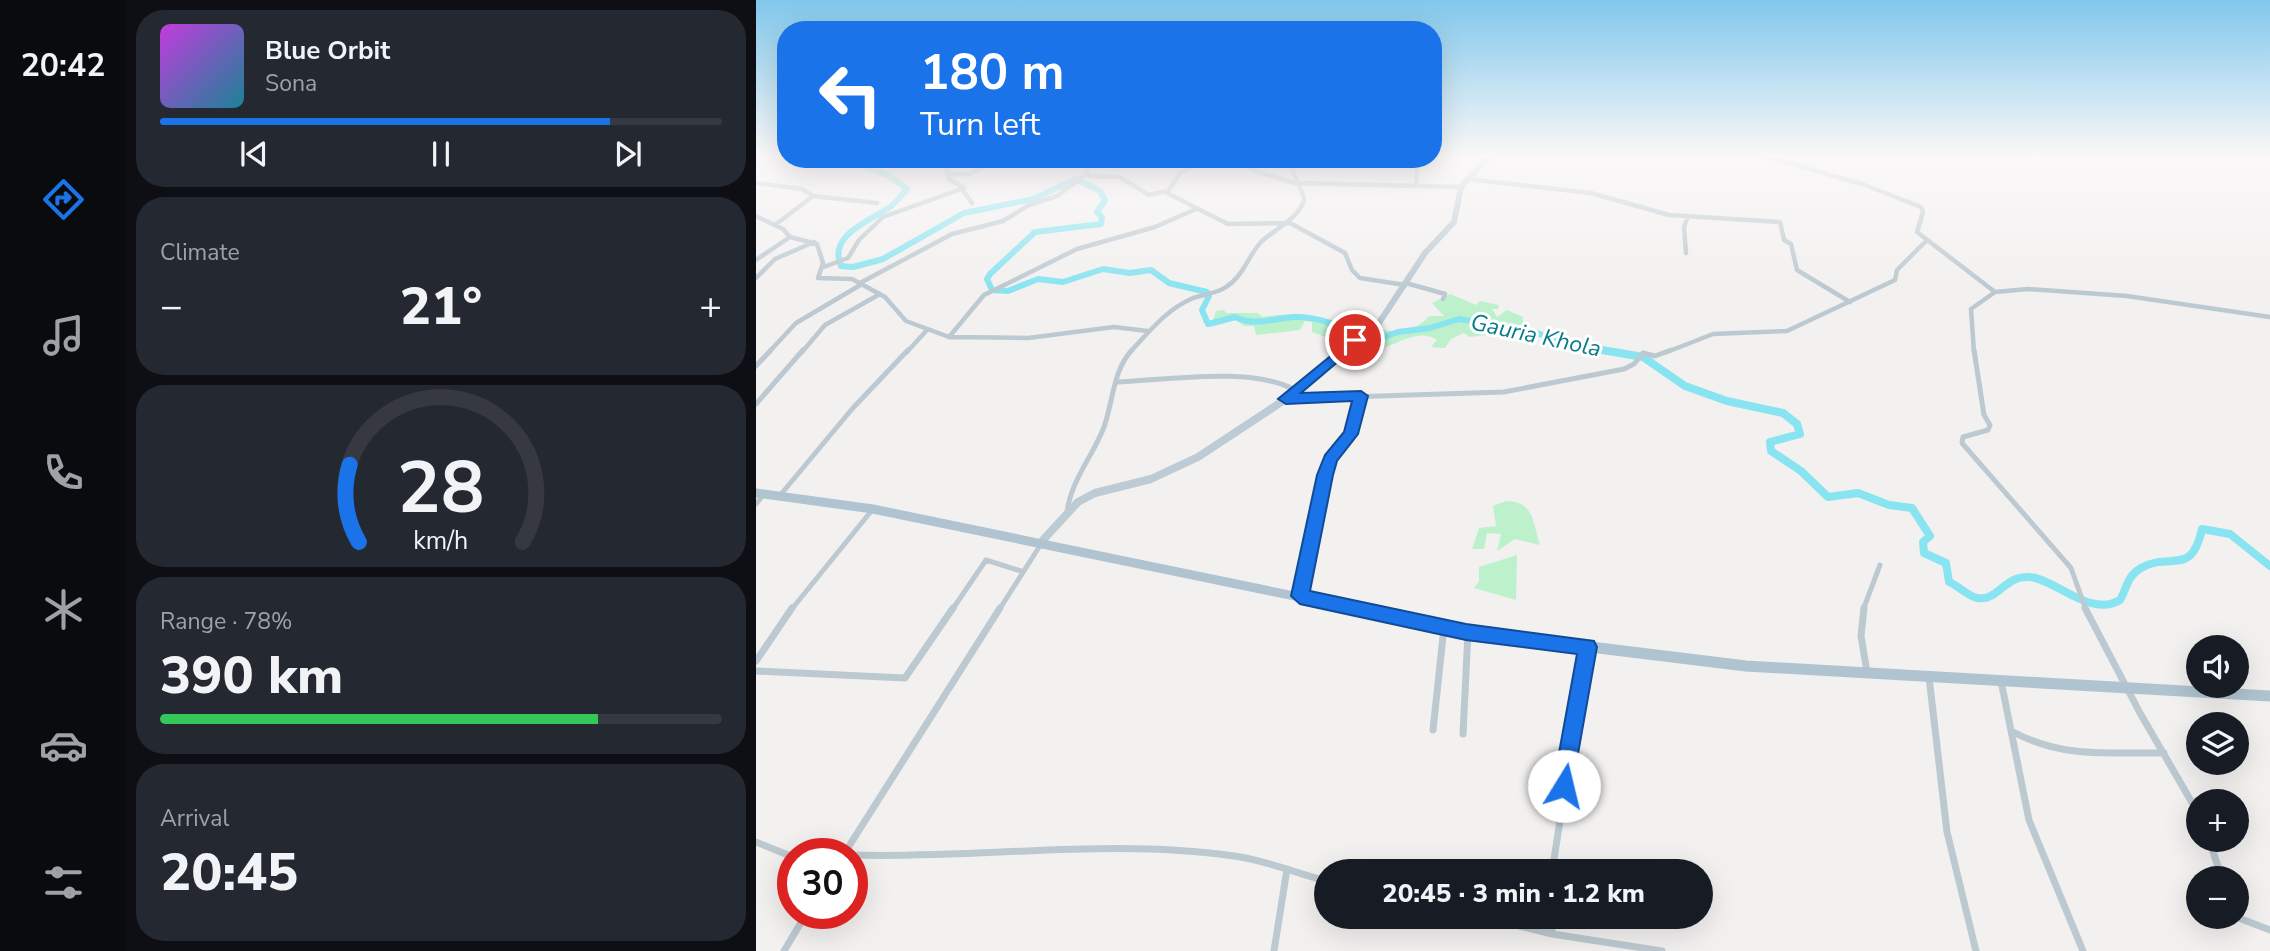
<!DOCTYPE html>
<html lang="en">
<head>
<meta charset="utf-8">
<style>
  body { margin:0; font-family:"Nunito Sans",sans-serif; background:#242831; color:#f1f3f6; height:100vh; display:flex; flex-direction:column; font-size:26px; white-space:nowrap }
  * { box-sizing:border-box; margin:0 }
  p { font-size:23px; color:#9ea1a6 }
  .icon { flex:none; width:38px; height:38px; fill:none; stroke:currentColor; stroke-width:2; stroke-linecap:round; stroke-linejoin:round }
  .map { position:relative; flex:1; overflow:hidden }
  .drawer { display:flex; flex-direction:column; gap:10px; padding:10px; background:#0d0f14; width:630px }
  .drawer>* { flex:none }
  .guide { position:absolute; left:21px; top:21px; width:665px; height:147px; border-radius:28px; box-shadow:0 7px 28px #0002; background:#1a73e8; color:#fff; overflow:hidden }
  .fabs { position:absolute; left:1430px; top:635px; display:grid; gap:14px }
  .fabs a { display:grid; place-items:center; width:63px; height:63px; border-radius:50%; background:#171b24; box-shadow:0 7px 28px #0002; font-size:35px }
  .speed { position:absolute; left:21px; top:838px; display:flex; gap:14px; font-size:35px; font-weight:700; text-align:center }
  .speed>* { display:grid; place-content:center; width:91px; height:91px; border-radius:50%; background:#171b24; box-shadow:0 7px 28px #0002; line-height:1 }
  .speed .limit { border:10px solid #d22; background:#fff; color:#111 }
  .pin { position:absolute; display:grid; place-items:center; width:60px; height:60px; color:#fff; margin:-30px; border:4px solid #fff; border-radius:50%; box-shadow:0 2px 7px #0007 }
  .me { position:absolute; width:77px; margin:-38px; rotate:9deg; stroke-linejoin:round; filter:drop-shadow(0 0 5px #0008) }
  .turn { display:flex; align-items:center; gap:24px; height:147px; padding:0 28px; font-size:32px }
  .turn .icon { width:91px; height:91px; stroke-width:2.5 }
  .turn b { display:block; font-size:49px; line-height:60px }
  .big { font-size:52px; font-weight:800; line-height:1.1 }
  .drawer .card { flex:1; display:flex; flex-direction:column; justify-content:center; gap:10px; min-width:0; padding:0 24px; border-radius:28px; background:#242831 }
  .drawer .dial { align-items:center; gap:0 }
  .dial svg { height:182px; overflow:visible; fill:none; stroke:#363941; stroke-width:7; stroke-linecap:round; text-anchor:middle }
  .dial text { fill:#f1f3f6; stroke:none }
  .song { display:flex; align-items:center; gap:21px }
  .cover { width:84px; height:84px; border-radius:10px; background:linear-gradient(135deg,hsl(290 70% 55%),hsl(190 70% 35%)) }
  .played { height:7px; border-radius:4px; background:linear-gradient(90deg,#1a73e8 80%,#363941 80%) }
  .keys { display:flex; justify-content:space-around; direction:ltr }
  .heat { display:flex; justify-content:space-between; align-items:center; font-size:38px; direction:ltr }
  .charge { height:10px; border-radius:5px; background:linear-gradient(90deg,#34c759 78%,#363941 0) }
  .trip { position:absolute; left:558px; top:859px; width:399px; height:70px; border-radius:35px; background:#171b24; box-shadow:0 7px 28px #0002; font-weight:800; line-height:70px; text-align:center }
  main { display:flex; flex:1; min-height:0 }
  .tab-bar { display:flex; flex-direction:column; width:126px; justify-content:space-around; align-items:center; background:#090b0e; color:#9ea1a6 }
  .tab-bar .icon { width:49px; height:49px }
  .tab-bar .on { color:#1a73e8 }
  .tab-bar b { font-size:32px; color:#f1f3f6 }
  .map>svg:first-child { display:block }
  .green { fill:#bdf1cc }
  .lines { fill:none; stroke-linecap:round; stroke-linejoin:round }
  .river-far1 { stroke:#88e4f0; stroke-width:6 }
  .river { stroke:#88e4f0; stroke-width:8 }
  .street-far2 { stroke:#bdc9d0; stroke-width:4.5 }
  .street-far1 { stroke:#bdc9d0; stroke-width:5 }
  .street { stroke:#bdc9d0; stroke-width:7 }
  .secondary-far1 { stroke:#bdcbd5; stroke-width:6 }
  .secondary { stroke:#bdcbd5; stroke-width:8 }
  .primary-far1 { stroke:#afc3d0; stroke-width:9 }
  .primary { stroke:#afc3d0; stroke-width:11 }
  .route { fill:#1a73e8; stroke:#114b97; stroke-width:2 }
  .labels { text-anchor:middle; stroke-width:6; stroke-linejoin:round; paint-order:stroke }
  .water-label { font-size:23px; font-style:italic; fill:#097c8a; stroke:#fff }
</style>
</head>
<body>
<main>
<nav class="tab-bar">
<b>20:42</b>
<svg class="icon on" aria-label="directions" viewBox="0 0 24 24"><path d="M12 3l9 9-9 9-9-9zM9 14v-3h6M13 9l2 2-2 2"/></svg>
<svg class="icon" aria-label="music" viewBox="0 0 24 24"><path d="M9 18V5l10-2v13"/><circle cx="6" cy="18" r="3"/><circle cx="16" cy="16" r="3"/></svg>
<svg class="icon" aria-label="phone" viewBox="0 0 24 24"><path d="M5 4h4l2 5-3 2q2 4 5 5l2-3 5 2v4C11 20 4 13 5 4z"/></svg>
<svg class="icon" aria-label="climate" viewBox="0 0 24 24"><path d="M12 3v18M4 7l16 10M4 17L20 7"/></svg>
<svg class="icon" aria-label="car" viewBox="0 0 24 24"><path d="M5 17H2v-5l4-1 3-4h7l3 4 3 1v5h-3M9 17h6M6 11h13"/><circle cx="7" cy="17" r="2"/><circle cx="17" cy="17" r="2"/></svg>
<svg class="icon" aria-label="filters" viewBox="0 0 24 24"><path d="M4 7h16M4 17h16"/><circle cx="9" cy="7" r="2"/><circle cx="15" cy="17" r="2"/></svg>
</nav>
<section class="drawer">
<div class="card">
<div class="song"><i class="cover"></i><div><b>Blue Orbit</b><p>Sona</p></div></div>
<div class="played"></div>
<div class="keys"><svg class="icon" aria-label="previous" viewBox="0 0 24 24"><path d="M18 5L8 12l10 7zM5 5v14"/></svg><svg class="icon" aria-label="pause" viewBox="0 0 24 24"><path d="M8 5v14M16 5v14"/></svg><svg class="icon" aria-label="next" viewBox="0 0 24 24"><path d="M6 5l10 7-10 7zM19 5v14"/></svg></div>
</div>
<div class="card"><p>Climate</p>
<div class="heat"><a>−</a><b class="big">21°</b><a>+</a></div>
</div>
<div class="card dial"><svg viewBox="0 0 100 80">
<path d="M14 69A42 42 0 1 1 86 69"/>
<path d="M14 69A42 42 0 0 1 10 35" stroke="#1a73e8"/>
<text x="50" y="56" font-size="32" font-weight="700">28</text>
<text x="50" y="72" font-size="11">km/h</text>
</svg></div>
<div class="card"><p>Range · 78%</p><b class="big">390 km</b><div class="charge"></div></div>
<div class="card"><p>Arrival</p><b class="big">20:45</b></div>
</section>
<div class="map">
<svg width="1514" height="951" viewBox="0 0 1514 951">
  <rect width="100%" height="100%" fill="#f3f0f0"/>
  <path class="green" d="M694,294L720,305L724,301L743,305L742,309H736L741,317L751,310L767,317L768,335L747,333L714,337L708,333L695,339L689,348L675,347L681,340C660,326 635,350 622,348C601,344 576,340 556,332V322L549,321L544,330L500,335L498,326H488L480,320L455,327L460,311L468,310L470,313H502L506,317C542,311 578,316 610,334L619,329C638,333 661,332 673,316H688L676,303Z
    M750,501C779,502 776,521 784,545L759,539L741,551L745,534L731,533L728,549H716L723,528L740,526L737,506Z
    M761,555L760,600L718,588L723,581V567Z"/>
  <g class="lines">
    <path class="river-far1" d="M90,159L132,175L151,189C145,196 139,204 131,209C111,222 72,236 85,266L97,267L127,259L208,213L277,199L320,179L344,191L349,200L341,212L346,217L345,224L279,232L234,274L231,279L236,290L252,291L282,279L307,282L347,269L374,273L395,270L413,283L451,292L453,296L446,310L452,324L479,317C500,327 517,318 539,317C565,316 591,329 613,342L642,332L674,328L703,319L779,332L802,342L856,352"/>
    <path class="river" d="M846,350L887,357L929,386L971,401L1027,413L1041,424L1044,434L1014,442L1015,451L1045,471L1072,497L1102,493L1133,505L1156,508L1174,536L1167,542L1168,553L1190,563L1193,582C1203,586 1211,596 1221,598C1244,602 1249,571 1279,578C1305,584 1336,617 1364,600C1371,588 1371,576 1385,568C1415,551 1435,578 1446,529L1474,534L1514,566"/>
    <path class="street-far2" d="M1005,155L1106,184L1165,207L1167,212L1161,232L1239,292
      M449,159L424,173L411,193L472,224L534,223L589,253L596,270L604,278L649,285
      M476,159L505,173L539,183L705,187
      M332,162L330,170L333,176L364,177L393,195L410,191
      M194,174H213L244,159
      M711,179L835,193L913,215L1024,222L1028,240L1035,244L1041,270L1094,302
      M0,183L46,189L57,196L121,203
      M660,184L662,159
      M206,189L216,203
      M0,216L27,229L34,237L61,244L67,263L62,278L96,279L129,297L150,321L193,337L272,338L358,327L392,331
      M19,225L57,196
      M930,253L928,227L932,216
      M0,260L34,237
      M65,268L92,258L103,240L127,217L208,188L193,179L190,169L177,159
      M0,278L19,259L58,242
      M104,283L196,234L247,221L273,205L301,196L331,174
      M650,283L689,294L687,299
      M193,337L228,295L321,249L399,227L440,209
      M13,352L40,323L106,284
      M46,352L69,325L124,294
      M151,352L171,330
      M374,352C393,332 410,310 435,299C446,294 460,294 470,287C488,276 492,255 506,241C518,230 544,217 548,200C549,196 537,174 535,166L521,159
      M911,352L957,334L1031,331L1139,280L1141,270L1171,240
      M1218,352L1215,309L1239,292L1272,289L1371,296L1514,317"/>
    <path class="street-far1" d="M1218,350L1228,415L1234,425L1232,430L1207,437L1206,443L1315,568L1330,610
      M0,366L15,350
      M361,382C409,380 497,366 539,390
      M530,399L748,392L868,369L878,364L887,353L899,356L915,350
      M0,404L47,350
      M26,493L96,409L152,350
      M0,504L8,494
      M311,512C315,480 337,456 348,427C357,402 357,370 376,350
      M544,596L569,475L574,459L595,434L605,396
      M35,610L117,509
      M196,610L230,560L265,571
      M243,610L285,544
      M1107,610L1124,565"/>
    <path class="street" d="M1108,608L1105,636L1111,672
      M1329,608L1384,713L1442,813
      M0,661L36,608
      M0,671L149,678L197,608
      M1173,677L1191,832L1220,951
      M1245,681L1273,820L1327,951
      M677,730L688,627
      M1257,732C1309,759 1352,752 1408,753
      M707,734L712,632
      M1453,840L1466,878
      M0,842L37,857
      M88,854L244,608
      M96,855C223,859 351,838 478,856C509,860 540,873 570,881
      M796,872L831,647
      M727,917L796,934V917
      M1480,917L1514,930
      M796,934L906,951
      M28,951L50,914
      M518,951L531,869"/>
    <path class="secondary-far1" d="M585,352L619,329L669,253L698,222L705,187L734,155"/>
    <path class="secondary" d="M287,540L322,502L339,493L395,479L442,457L530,399L588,350"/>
    <path class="primary-far1" d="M0,493L117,509L606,610"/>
    <path class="primary" d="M598,608L712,632L990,666L1514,696"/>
  </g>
  <linearGradient id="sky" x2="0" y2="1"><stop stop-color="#81c7eb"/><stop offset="0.54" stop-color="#faf8f8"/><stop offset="1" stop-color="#faf8f8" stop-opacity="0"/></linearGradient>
  <rect width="1514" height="288" fill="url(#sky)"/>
  <path class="route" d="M599,336L604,337V343L545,393L605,391L612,396L602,434L581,461L577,475L554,591L710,624L838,641L841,647L815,793L808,796L800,793L797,786L821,654L710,640L544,604L535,596L561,475L569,455L588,432L596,401L530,404L522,399Z"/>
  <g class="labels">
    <g class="water-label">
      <text transform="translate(780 335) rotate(12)" y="8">Gauria Khola</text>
    </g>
  </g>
</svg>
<div class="fabs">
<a><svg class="icon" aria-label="sound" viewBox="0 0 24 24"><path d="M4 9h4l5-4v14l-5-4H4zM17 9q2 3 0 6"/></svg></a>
<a><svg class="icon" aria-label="layers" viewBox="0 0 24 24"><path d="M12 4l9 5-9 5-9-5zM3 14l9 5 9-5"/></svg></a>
<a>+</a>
<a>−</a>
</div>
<div class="speed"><div class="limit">30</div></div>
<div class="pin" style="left:599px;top:340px;background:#d93025"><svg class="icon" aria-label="arrive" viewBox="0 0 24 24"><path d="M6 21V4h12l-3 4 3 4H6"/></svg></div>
<svg class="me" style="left:808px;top:786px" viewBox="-20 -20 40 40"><circle r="19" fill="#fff"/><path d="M0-13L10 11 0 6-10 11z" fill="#1a73e8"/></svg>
<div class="trip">20:45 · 3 min · 1.2 km</div>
<div class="guide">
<div class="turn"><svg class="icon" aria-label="left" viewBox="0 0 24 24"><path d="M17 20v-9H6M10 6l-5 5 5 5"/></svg><div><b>180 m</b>Turn left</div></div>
</div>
</div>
</main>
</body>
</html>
